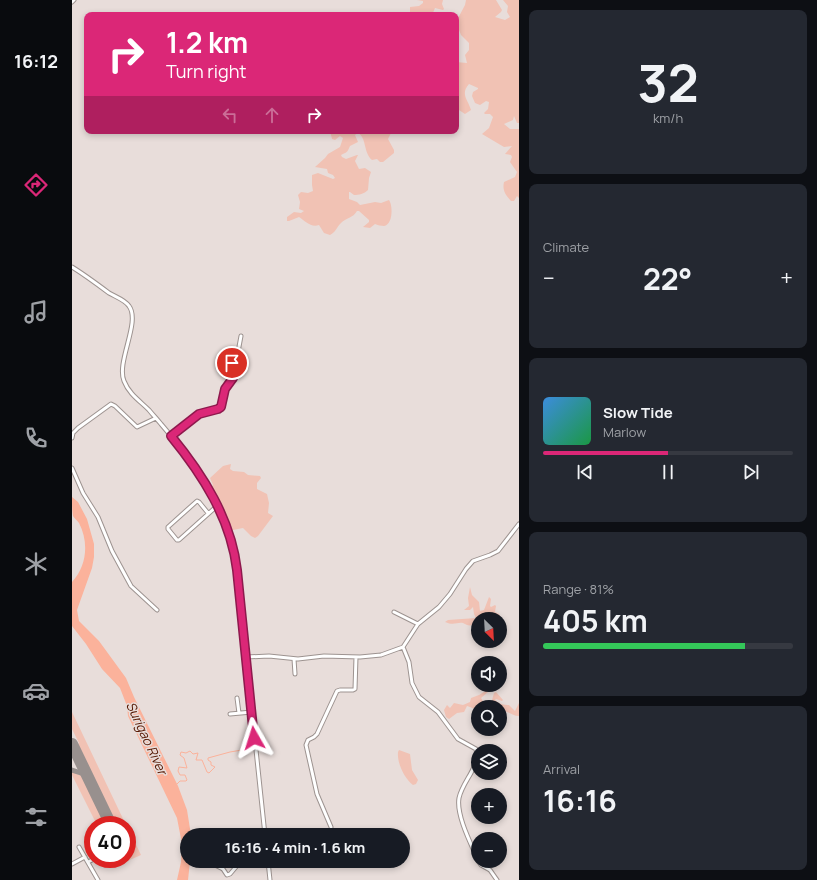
<!DOCTYPE html>
<html lang="en">
<head>
<meta charset="utf-8">
<style>
  body { margin:0; font-family:Manrope,sans-serif; background:#242831; color:#f1f3f6; height:100vh; display:flex; flex-direction:column; font-size:15px; white-space:nowrap }
  * { box-sizing:border-box; margin:0 }
  p { font-size:13px; color:#9ea1a6 }
  .icon { flex:none; width:22px; height:22px; fill:none; stroke:currentColor; stroke-width:2; stroke-linecap:round; stroke-linejoin:round }
  .map { position:relative; flex:1; overflow:hidden }
  .drawer { display:flex; flex-direction:column; gap:10px; padding:10px; background:#0d0f14; width:298px }
  .drawer>* { flex:none }
  .banner { position:absolute; left:12px; top:12px; width:375px; height:122px; border-radius:8px; box-shadow:0 2px 6px #0003; background:#db2777; color:#fff; overflow:hidden }
  .needle { width:26px; rotate:156deg }
  .buttons { position:absolute; left:399px; top:612px; display:grid; gap:8px }
  .buttons a { display:grid; place-items:center; width:36px; height:36px; border-radius:50%; background:#171b24; box-shadow:0 2px 6px #0003; font-size:20px }
  .speed { position:absolute; left:12px; top:816px; display:flex; gap:8px; font-size:20px; font-weight:700; text-align:center }
  .speed>* { display:grid; place-content:center; width:52px; height:52px; border-radius:50%; background:#171b24; box-shadow:0 2px 6px #0003; line-height:1 }
  .speed .limit { border:6px solid #d22; background:#fff; color:#111 }
  .pin { position:absolute; display:grid; place-items:center; width:34px; height:34px; color:#fff; margin:-17px; border:2px solid #fff; border-radius:50%; box-shadow:0 1px 4px #0007 }
  .me { position:absolute; width:44px; margin:-22px; rotate:354deg; stroke-linejoin:round; filter:drop-shadow(0 0 3px #0008) }
  .turn { display:flex; align-items:center; gap:14px; height:84px; padding:0 16px; font-size:18px }
  .turn .icon { width:52px; height:52px; stroke-width:2.5 }
  .turn b { display:block; font-size:28px; line-height:34px }
  .lanes { display:flex; align-items:center; height:38px; padding:0 16px; background:#0003; justify-content:center; gap:20px; direction:ltr }
  .lanes .off { opacity:.35 }
  .big { font-size:30px; font-weight:700; line-height:1.1 }
  .drawer .card { flex:1; display:flex; flex-direction:column; justify-content:center; gap:6px; min-width:0; padding:0 14px; border-radius:8px; background:#242831 }
  .drawer .dial { align-items:center; gap:0 }
  .dial b { font-size:52px; line-height:1 }
  .song { display:flex; align-items:center; gap:12px }
  .cover { width:48px; height:48px; border-radius:6px; background:linear-gradient(135deg,hsl(210 70% 55%),hsl(140 70% 35%)) }
  .played { height:4px; border-radius:2px; background:linear-gradient(90deg,#db2777 50%,#363941 50%) }
  .keys { display:flex; justify-content:space-around; direction:ltr }
  .heat { display:flex; justify-content:space-between; align-items:center; font-size:22px; direction:ltr }
  .charge { height:6px; border-radius:3px; background:linear-gradient(90deg,#34c759 81%,#363941 0) }
  .trip { position:absolute; left:108px; top:828px; width:230px; height:40px; border-radius:20px; background:#171b24; box-shadow:0 2px 6px #0003; font-weight:700; line-height:40px; text-align:center }
  main { display:flex; flex:1; min-height:0 }
  .tab-bar { display:flex; flex-direction:column; width:72px; justify-content:space-around; align-items:center; background:#090b0e; color:#9ea1a6 }
  .tab-bar .icon { width:28px; height:28px }
  .tab-bar .selected { color:#db2777 }
  .tab-bar b { font-size:18px; color:#f1f3f6 }
  .map>svg:first-child { display:block }
  .green { fill:#f1c2b4 }
  .water { fill:#fbb29b }
  .lines { fill:none; stroke-linecap:round; stroke-linejoin:round }
  .stream { stroke:#fbb29b; stroke-width:1 }
  .taxiway { stroke:#98908e; stroke-width:5 }
  .runway { stroke:#98908e; stroke-width:12 }
  .minor-casing { stroke:#9d9390; stroke-width:5 }
  .minor { stroke:#fff; stroke-width:3 }
  .route-casing { stroke:#8e194d; stroke-width:10 }
  .route { stroke:#db2777; stroke-width:7 }
  .labels { text-anchor:middle; stroke-width:3; stroke-linejoin:round; paint-order:stroke }
  .water-label { font-size:13px; font-style:italic; fill:#551702; stroke:#e8ddda }
</style>
</head>
<body>
<main>
<nav class="tab-bar">
<b>16:12</b>
<svg class="icon selected" aria-label="directions" viewBox="0 0 24 24"><path d="M12 3l9 9-9 9-9-9zM9 14v-3h6M13 9l2 2-2 2"/></svg>
<svg class="icon" aria-label="music" viewBox="0 0 24 24"><path d="M9 18V5l10-2v13"/><circle cx="6" cy="18" r="3"/><circle cx="16" cy="16" r="3"/></svg>
<svg class="icon" aria-label="phone" viewBox="0 0 24 24"><path d="M5 4h4l2 5-3 2q2 4 5 5l2-3 5 2v4C11 20 4 13 5 4z"/></svg>
<svg class="icon" aria-label="climate" viewBox="0 0 24 24"><path d="M12 3v18M4 7l16 10M4 17L20 7"/></svg>
<svg class="icon" aria-label="car" viewBox="0 0 24 24"><path d="M5 17H2v-5l4-1 3-4h7l3 4 3 1v5h-3M9 17h6M6 11h13"/><circle cx="7" cy="17" r="2"/><circle cx="17" cy="17" r="2"/></svg>
<svg class="icon" aria-label="filters" viewBox="0 0 24 24"><path d="M4 7h16M4 17h16"/><circle cx="9" cy="7" r="2"/><circle cx="15" cy="17" r="2"/></svg>
</nav>
<div class="map">
<svg width="447" height="880" viewBox="0 0 447 880">
  <rect width="100%" height="100%" fill="#e8ddda"/>
  <path class="green" d="M345,0H371L370,4L372,9L371,10L363,8L360,15H338V7L347,6L351,3V1Z
    M394,0H424L430,10L429,12L423,17L433,20L438,17L435,12L436,6L431,0H447V123H445L442,116L441,120L432,124L438,129H447V198L445,196L442,201H439C434,195 430,191 432,182L443,177L445,172L438,162L440,157L439,155L433,154L440,146L432,147L410,134L417,128L421,117L418,114H413L412,113L416,109L417,102L414,101L408,105L403,103L400,96L401,92L406,89V88L397,84C388,94 396,100 399,110L393,114L384,108V62L395,63L393,55L397,50V43L389,35L384,22L393,5Z
    M258,131H320L316,139L322,150V153L311,162H308L305,159L300,160C291,152 295,138 286,133L283,135L286,142L278,146C275,153 275,152 269,155L270,157L274,159L285,155H286L283,161L287,169L293,168L299,172L297,178L296,190C292,194 287,195 282,195L278,192H277V199L285,202L288,205L303,202L309,203L317,200C321,205 321,225 312,226C310,226 305,225 303,224L298,228L291,227L297,222V220L287,211H285C281,218 274,218 269,223C264,228 264,232 258,235L252,233L247,225C239,228 233,221 227,217L217,221H215V217L222,212L229,213L232,211L227,209L228,202L226,195L229,192L236,193L241,191L240,185V175L246,173L261,179L263,178L261,175L256,173L255,169L243,167L253,158L256,154L268,147L271,138L268,136L263,140L260,139Z
    M159,464L158,469L161,471L172,472L176,475L188,476L189,478L185,483V489L195,494L197,503L196,513L201,516L186,536L183,538L179,536L171,528L161,530L158,532L140,491L139,487L141,485L138,478L151,466Z
    M398,587L400,595L407,602L408,611L412,610L417,597L419,599L418,606L419,607L423,605L424,606L423,612L427,614L429,618L428,620L406,619V637L399,633L403,626L401,625C396,626 395,625 391,623C385,622 382,626 373,622L376,620L404,618L402,614L401,607L398,610H392L397,606L396,598Z
    M415,690H416V692L409,698L414,706H417L419,704L422,693L424,692L431,700L430,701L424,699L423,700C427,704 432,705 437,705L443,711L447,703V716C440,716 436,710 429,711L428,707H406V710L395,706L392,712L385,713L377,719L374,717L372,710L375,705L378,708L382,703L391,705L398,702L399,698L407,695Z
    M0,712L54,825H45L6,744L7,743L0,729Z
    M327,750L338,754L340,770L346,780L344,784L341,785C332,778 325,763 326,752Z
    M0,772L11,776L34,825H25L0,775Z
    M55,826L69,855L44,866L41,859H55V850L56,849L55,846Z"/>
  <path class="water" d="M0,497L6,502L15,519L22,544V557L20,568L5,610L7,621L27,641L54,678L62,697L106,786L115,810L119,835H115V861H118L116,880H105L109,862L110,844L105,818L56,716L55,706L48,688L30,669L14,644L0,626V582C15,566 17,542 7,523C5,520 2,518 1,516C0,511 0,502 0,497Z"/>
  <g class="lines">
    <path class="stream" d="M105,784L108,781H114L115,780L113,775H108L106,771L107,767L115,768L112,758L108,755L109,752L114,753L118,751L121,754L126,753L124,760H130L135,772L137,773L143,767L139,765V762L136,760V758L158,752L170,750"/>
    <path class="taxiway" d="M0,770L15,775"/>
    <path class="runway" d="M0,744L39,825"/>
    <g class="minor-casing">
      <path id="minor" d="M0,2L2,0
        M0,267C13,275 25,284 37,293C44,297 53,300 57,306C69,322 44,362 52,381C57,394 68,401 77,410C81,415 85,419 89,424C125,466 158,514 165,570L193,835
        M99,436L129,413L147,408L151,402L153,389L161,378L160,362L166,352L169,336
        M0,438L1,433L6,428L39,404L43,406L65,427L84,418
        M0,468L11,493L26,517L40,551L59,586L85,610
        M136,513L127,502L125,501L96,527V529L105,540H107L145,506
        M322,612L346,624
        M331,647L337,662L340,683L347,697L366,712L386,739L404,749C408,768 391,780 387,798C384,815 399,844 406,860
        M174,657L197,656L226,659L252,656L288,657L309,655L331,647L346,624L367,607L378,594L394,569L401,561L418,555L426,551L447,524
        M222,659L223,674
        M165,698L167,713
        M158,714L180,712
        M259,827L245,794L234,745L236,740L242,737L245,734L265,691L268,690H281L283,689L284,657
        M7,847L26,880
        M196,861L198,880
        M406,861L409,865L418,870L425,880
        M16,862L22,859
        M137,862L151,869L155,875L158,874L169,861
        M183,862L184,861
        M0,864L13,857"/>
    </g>
    <use href="#minor" class="minor"/>
  </g>
  <g class="lines">
    <g class="route-casing">
      <path id="route" d="M160,363L161,378L153,389L149,407L146,409L127,414L99,436C131,475 159,519 165,570L182,738"/>
    </g>
    <use href="#route" class="route"/>
  </g>
  <g class="labels">
    <g class="water-label">
      <text transform="translate(75 738) rotate(65)" y="5">Surigao River</text>
    </g>
  </g>
</svg>
<div class="buttons">
<a><svg class="needle" viewBox="-14 -14 28 28"><path d="M0-13l5 13h-10z" fill="#e53935"/><path d="M0 13l5-13h-10z" fill="#9ea1a6"/></svg></a>
<a><svg class="icon" aria-label="sound" viewBox="0 0 24 24"><path d="M4 9h4l5-4v14l-5-4H4zM17 9q2 3 0 6"/></svg></a>
<a><svg class="icon" aria-label="search" viewBox="0 0 24 24"><circle cx="10" cy="10" r="6"/><path d="M15 15l6 6"/></svg></a>
<a><svg class="icon" aria-label="layers" viewBox="0 0 24 24"><path d="M12 4l9 5-9 5-9-5zM3 14l9 5 9-5"/></svg></a>
<a>+</a>
<a>−</a>
</div>
<div class="speed"><div class="limit">40</div></div>
<div class="pin" style="left:160px;top:363px;background:#d93025"><svg class="icon" aria-label="arrive" viewBox="0 0 24 24"><path d="M6 21V4h12l-3 4 3 4H6"/></svg></div>
<svg class="me" style="left:182px;top:738px" viewBox="-20 -20 40 40"><path d="M0-17L14 15 0 8-14 15z" fill="#db2777" stroke="#fff" stroke-width="4"/></svg>
<div class="trip">16:16 · 4 min · 1.6 km</div>
<div class="banner">
<div class="turn"><svg class="icon" aria-label="right" viewBox="0 0 24 24"><path d="M7 20v-9h11M14 6l5 5-5 5"/></svg><div><b>1.2 km</b>Turn right</div></div>
<div class="lanes"><svg class="icon off" aria-label="left" viewBox="0 0 24 24"><path d="M17 20v-9H6M10 6l-5 5 5 5"/></svg><svg class="icon off" aria-label="ahead" viewBox="0 0 24 24"><path d="M12 20V5M6 11l6-6 6 6"/></svg><svg class="icon" aria-label="right" viewBox="0 0 24 24"><path d="M7 20v-9h11M14 6l5 5-5 5"/></svg></div>
</div>
</div>
<section class="drawer">
<div class="card dial"><b>32</b><p>km/h</p></div>
<div class="card"><p>Climate</p>
<div class="heat"><a>−</a><b class="big">22°</b><a>+</a></div>
</div>
<div class="card">
<div class="song"><i class="cover"></i><div><b>Slow Tide</b><p>Marlow</p></div></div>
<div class="played"></div>
<div class="keys"><svg class="icon" aria-label="previous" viewBox="0 0 24 24"><path d="M18 5L8 12l10 7zM5 5v14"/></svg><svg class="icon" aria-label="pause" viewBox="0 0 24 24"><path d="M8 5v14M16 5v14"/></svg><svg class="icon" aria-label="next" viewBox="0 0 24 24"><path d="M6 5l10 7-10 7zM19 5v14"/></svg></div>
</div>
<div class="card"><p>Range · 81%</p><b class="big">405 km</b><div class="charge"></div></div>
<div class="card"><p>Arrival</p><b class="big">16:16</b></div>
</section>
</main>
</body>
</html>
